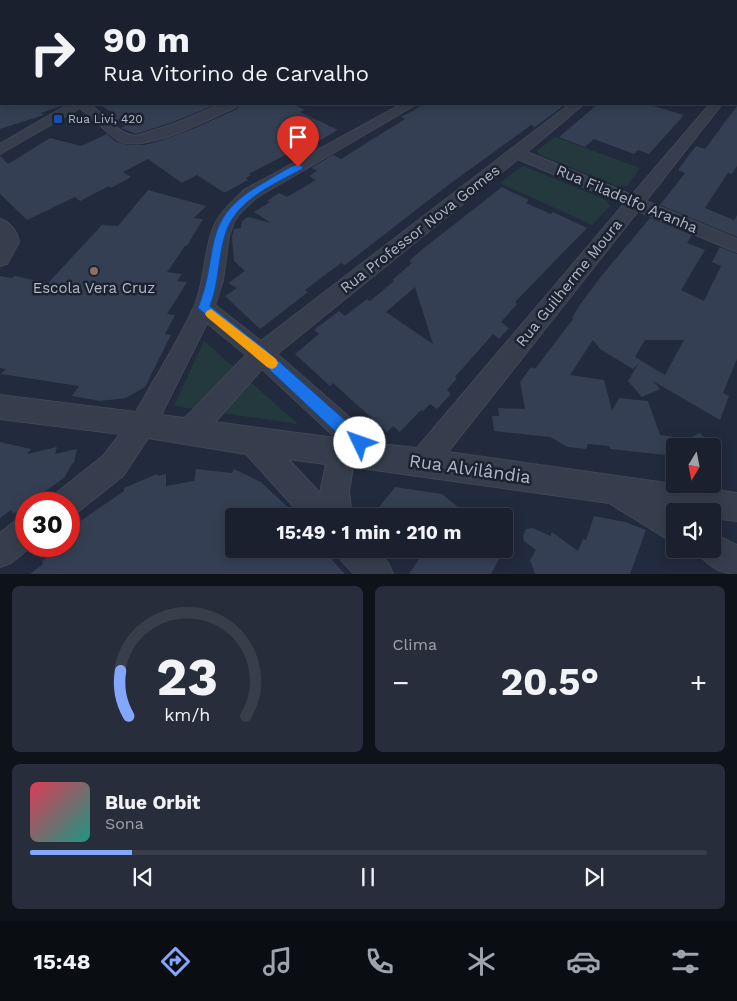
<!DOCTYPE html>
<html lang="pt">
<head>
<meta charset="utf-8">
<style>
  body { margin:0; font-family:"Work Sans",sans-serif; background:#272d3a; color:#f1f3f6; height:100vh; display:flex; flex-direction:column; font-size:19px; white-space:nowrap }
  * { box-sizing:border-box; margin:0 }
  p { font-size:16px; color:#9fa3aa }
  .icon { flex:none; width:28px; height:28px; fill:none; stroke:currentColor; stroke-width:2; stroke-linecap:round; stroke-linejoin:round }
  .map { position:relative; height:574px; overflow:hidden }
  .side { display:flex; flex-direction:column; gap:12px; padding:12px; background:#0e1219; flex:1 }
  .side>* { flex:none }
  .guide { position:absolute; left:0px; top:0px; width:738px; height:105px; box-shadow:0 2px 12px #0003,0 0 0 1px #383e4a; background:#1a202e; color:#f1f3f6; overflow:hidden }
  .needle { width:32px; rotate:190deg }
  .controls { position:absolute; left:666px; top:438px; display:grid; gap:10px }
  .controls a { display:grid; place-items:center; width:55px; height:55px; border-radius:5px; background:#1a202e; box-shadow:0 2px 12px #0003,0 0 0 1px #383e4a; font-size:25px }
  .speed { position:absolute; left:15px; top:492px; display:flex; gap:10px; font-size:25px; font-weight:700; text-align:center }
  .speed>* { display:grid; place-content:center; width:65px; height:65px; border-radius:50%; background:#1a202e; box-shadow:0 2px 12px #0003,0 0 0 1px #383e4a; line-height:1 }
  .speed .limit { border:8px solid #d22; background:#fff; color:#111 }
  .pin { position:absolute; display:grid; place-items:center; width:42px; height:42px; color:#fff; margin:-51px -21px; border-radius:50% 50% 50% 0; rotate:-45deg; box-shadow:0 0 5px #0007 }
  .pin .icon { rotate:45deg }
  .me { position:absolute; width:55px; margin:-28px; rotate:312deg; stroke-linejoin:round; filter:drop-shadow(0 0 4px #0008) }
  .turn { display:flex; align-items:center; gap:18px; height:105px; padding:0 20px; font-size:22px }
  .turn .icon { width:65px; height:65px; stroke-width:2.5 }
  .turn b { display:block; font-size:35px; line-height:42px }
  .big { font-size:38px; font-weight:700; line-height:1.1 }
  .side .card { flex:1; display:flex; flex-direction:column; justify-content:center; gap:8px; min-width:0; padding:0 18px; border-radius:8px; background:#272d3a }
  .side .dial { align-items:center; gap:0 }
  .dial svg { height:130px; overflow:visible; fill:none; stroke:#383e4a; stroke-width:7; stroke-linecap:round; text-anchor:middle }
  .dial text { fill:#f1f3f6; stroke:none }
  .song { display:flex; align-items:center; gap:15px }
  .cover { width:60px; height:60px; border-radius:8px; background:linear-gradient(135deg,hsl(350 70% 55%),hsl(170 70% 35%)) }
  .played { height:5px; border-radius:2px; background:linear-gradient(90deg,#83a8fb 15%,#383e4a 15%) }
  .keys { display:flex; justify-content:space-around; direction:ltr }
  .heat { display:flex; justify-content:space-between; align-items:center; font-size:28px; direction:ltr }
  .side .tiles { flex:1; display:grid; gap:12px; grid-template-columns:1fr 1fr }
  .card:last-child { grid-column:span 2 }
  .trip { position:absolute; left:225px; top:508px; width:288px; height:50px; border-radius:5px; background:#1a202e; box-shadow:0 2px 12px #0003,0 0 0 1px #383e4a; font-weight:700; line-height:50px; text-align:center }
  .menu { display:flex; height:80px; justify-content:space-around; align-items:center; background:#0a0d12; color:#9fa3aa }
  .menu .icon { width:35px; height:35px }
  .menu .selected { color:#83a8fb }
  .menu b { font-size:22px; color:#f1f3f6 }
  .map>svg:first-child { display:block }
  .green { fill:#24393e }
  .building { fill:#343f53; fill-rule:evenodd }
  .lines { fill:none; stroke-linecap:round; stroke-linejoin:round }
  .minor-casing { stroke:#3f4756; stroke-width:2 }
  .minor { fill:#363e4d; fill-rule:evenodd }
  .route { fill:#1a73e8; stroke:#114b97 }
  .slow { fill:#f59e0b }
  .transit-dot { fill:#1a4fb4; stroke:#1b2331; stroke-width:2 }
  .education-dot { fill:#8d6e63; stroke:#1b2331; stroke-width:2 }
  .labels { text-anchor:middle; stroke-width:5; stroke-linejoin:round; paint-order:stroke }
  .far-poi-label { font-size:12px; fill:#b1b8c8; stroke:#1b2331; text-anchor:start }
  .street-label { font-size:15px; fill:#b1b8c8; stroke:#1b2331 }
  .poi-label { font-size:15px; fill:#b1b8c8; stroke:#1b2331 }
  .near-street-label { font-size:18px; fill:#b1b8c8; stroke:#1b2331 }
</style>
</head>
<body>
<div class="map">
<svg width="737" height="574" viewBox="0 0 737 574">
  <rect width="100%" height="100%" fill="#222b3d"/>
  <path class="green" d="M555,137L640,168L627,186H617L538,154V150Z
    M523,166L606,200L610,206L592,225L500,183Z
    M204,341L298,424L174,406Z"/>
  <path class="building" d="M0,104H61V106L41,113L44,115L0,129Z
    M99,104H218L173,122L136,134L121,128L125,126L114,118L117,116Z
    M240,104H293L305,110L300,112L338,130L313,144L319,147L296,159L287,154L249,174L251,175L246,178L248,180L226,192H223L197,175L182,183L148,159L123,172L131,177L111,188L109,186L80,201L75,197L27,220L0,194V156L8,164L50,138L81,146L107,134L116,142L129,145H144L160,141L195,128L237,109Z
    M425,104H566L535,127L531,125L447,186L345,265L341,263L305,290L308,292L260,329L225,296L237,288L228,283L245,271L234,261L232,237L234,229L241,228L242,221L248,217L271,223L254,212L270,202L267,201L279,193L287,197L316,180L309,176L317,171L311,168L333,155L341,159L405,119L401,117Z
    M598,104H647L684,115L649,154L638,150L634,154L594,139L585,147L559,137Z
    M737,106V166L732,174L728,173L705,208L734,220L737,215V237L660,205L685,173L678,170L686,159L696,146L705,149Z
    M502,187L529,200L526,203L551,214L553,212L587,228L515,302L517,304L501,322L509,328L499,339L493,334L455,377L457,378L447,390L451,394L437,409L430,404L423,411L421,410L400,432L393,426L387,432L333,383L330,386L295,354L319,334L314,330L339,311L345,316L367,299L370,301L394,281L392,280L412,263L409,261L424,248ZM415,287L433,344L386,312Z
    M148,190L206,206L194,218L203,219L187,246H185L167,272L182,274L177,281L187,282L167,314L175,315L165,334L171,335L145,387L126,398L100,401L72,396L79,386L1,374L6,369L0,368V276L12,278L15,276L48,283L102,225L118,226Z
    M650,218L692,235L687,243L705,250L681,290L704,301L721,266L712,262L720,247L737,254V359L723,393L729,396L720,420L653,381L660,389L642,397L628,381L638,364L633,369L600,349L593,340L570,375L604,380L612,411L619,398L648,401L660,435L675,437V445L700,433L712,446H675V456L610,449L609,446L588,444L586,449L568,447L550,437L494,431L492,416H499L498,408L525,409L520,382L531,367L535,369L573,319L572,318L579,306L603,274ZM645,340H684L665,375L635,357Z
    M0,442L31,449L27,454L57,447L55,454L77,449L74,463L72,464L64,478L13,514L11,510L0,518Z
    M196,469L232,473L234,469L261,482L297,516H234V549H322L345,574H30L43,564L42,561L61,546H69V529L124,491V488L157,474L158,476L166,474V486L194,481Z
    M395,487L442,494L469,516H372Z
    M594,516L625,522L646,530L630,574H535L530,560L536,550L524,541L523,536L526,529L533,528L550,536L552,532L578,551L583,539L586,540Z
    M411,549H505L491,574H409L420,557Z"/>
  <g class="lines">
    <g class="minor-casing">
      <path id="minor" d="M11,0H22V1H12Z
        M189,0H200V1H190Z
        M386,0H397V1H387Z
        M453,0H465V1H454Z
        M620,0H633V1H621Z
        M709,0H724V1H710Z
        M736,2H737V8H736Z
        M736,22H737V28H736Z
        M0,34H1V41H0Z
        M736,49H737V56H736Z
        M736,83H737V91H736Z
        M69,104H90C103,114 119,135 136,136L174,124L222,104H238L236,107C210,118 144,155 117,140L80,108L0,154V144Z
        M402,104H417L256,198L240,213L234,222L229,236L223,280L215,305L261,341L570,104H584L527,152L632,195L710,104H722L646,201L737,239V252L638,211L448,452L737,493V521L712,518V511H675V541L664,537L609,503L353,467L349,492L352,516H302L246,454L148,438L123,476L75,514L69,517V504H51L55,494L103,456L120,434L0,419V395L136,412C155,377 178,343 194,307C206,280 203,248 216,222C223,209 234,200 244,190ZM518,159L624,204L417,448L380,444L277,354ZM207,323L246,355L185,418L161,415ZM262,369L336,438L215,422ZM288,459L326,464L320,493Z
        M0,219C10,222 17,231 19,242L7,264L0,266Z
        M26,517V546H32L11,563L0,567V533L15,521Z
        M712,533L737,545V574C721,574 703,564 697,549H712Z
        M337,549H374L388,563L393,574H354L341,560Z"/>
    </g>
    <use href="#minor" class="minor"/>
  </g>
  <path class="route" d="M298,164L303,167L302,169C273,185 235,200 225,235C218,258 219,283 210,306L266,350L365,438L367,443L365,449L360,451L354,449L257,358L198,308C221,250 198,219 265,182C275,176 287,168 298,164Z"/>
  <path class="slow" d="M211,309L276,359L278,363L276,367L272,369L267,367L207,317L205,314L207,311Z"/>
  <rect class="transit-dot" x="53" y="114" width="10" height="10" rx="2.5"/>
  <circle class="education-dot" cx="94" cy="271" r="5"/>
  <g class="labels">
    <g class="far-poi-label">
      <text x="68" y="123">Rua Livi, 420</text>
    </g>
    <g class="street-label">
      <text transform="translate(627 199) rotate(23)" y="5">Rua Filadelfo Aranha</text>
      <text transform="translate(420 229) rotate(-38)" y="5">Rua Professor Nova Gomes</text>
      <text transform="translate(569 283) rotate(-51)" y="5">Rua Guilherme Moura</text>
    </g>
    <g class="poi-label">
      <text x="94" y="293">Escola Vera Cruz</text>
    </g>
    <g class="near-street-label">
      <text transform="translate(470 469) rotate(8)" y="6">Rua Alvilândia</text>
    </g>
  </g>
</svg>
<div class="controls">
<a><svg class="needle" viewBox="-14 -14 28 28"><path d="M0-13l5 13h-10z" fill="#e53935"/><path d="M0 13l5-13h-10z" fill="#9fa3aa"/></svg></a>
<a><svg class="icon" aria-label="sound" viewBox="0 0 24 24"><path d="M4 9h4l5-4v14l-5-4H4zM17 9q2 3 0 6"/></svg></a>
</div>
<div class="speed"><div class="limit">30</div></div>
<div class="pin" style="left:298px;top:167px;background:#d93025"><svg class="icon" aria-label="arrive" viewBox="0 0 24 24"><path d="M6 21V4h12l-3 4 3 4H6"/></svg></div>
<svg class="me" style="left:360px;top:443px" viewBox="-20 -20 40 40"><circle r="19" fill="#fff"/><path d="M0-13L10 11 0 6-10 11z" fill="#1a73e8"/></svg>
<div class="trip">15:49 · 1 min · 210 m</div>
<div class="guide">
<div class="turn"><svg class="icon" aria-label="right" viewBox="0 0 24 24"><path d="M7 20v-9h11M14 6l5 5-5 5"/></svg><div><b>90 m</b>Rua Vitorino de Carvalho</div></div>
</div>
</div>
<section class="side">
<div class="tiles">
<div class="card dial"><svg viewBox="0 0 100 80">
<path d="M14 69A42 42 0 1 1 86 69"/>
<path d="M14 69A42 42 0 0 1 9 41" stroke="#83a8fb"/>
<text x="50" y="56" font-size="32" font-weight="700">23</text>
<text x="50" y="72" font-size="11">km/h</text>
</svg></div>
<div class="card"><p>Clima</p>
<div class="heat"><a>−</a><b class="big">20.5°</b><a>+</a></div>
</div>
<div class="card">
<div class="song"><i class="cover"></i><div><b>Blue Orbit</b><p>Sona</p></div></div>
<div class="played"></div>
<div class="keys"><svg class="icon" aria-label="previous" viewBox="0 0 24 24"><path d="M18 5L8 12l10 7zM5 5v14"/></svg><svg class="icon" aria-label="pause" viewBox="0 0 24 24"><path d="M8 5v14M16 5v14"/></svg><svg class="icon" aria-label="next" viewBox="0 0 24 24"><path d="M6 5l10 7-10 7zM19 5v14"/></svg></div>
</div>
</div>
</section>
<nav class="menu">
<b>15:48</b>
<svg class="icon selected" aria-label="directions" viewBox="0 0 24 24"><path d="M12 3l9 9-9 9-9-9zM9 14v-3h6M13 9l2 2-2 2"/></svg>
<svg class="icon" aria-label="music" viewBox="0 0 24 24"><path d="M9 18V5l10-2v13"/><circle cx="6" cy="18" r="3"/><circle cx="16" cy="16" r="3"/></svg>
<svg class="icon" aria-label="phone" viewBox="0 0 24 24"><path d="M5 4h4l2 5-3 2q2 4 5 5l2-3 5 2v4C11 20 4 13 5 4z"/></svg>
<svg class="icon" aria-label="climate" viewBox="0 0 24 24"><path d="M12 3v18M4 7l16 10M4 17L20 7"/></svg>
<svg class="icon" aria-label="car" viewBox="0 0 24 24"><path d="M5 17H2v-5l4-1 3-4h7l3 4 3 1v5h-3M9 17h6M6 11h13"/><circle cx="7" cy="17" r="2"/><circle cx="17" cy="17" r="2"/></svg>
<svg class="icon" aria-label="filters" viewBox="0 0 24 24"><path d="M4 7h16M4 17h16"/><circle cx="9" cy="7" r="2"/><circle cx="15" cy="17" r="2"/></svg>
</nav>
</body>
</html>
